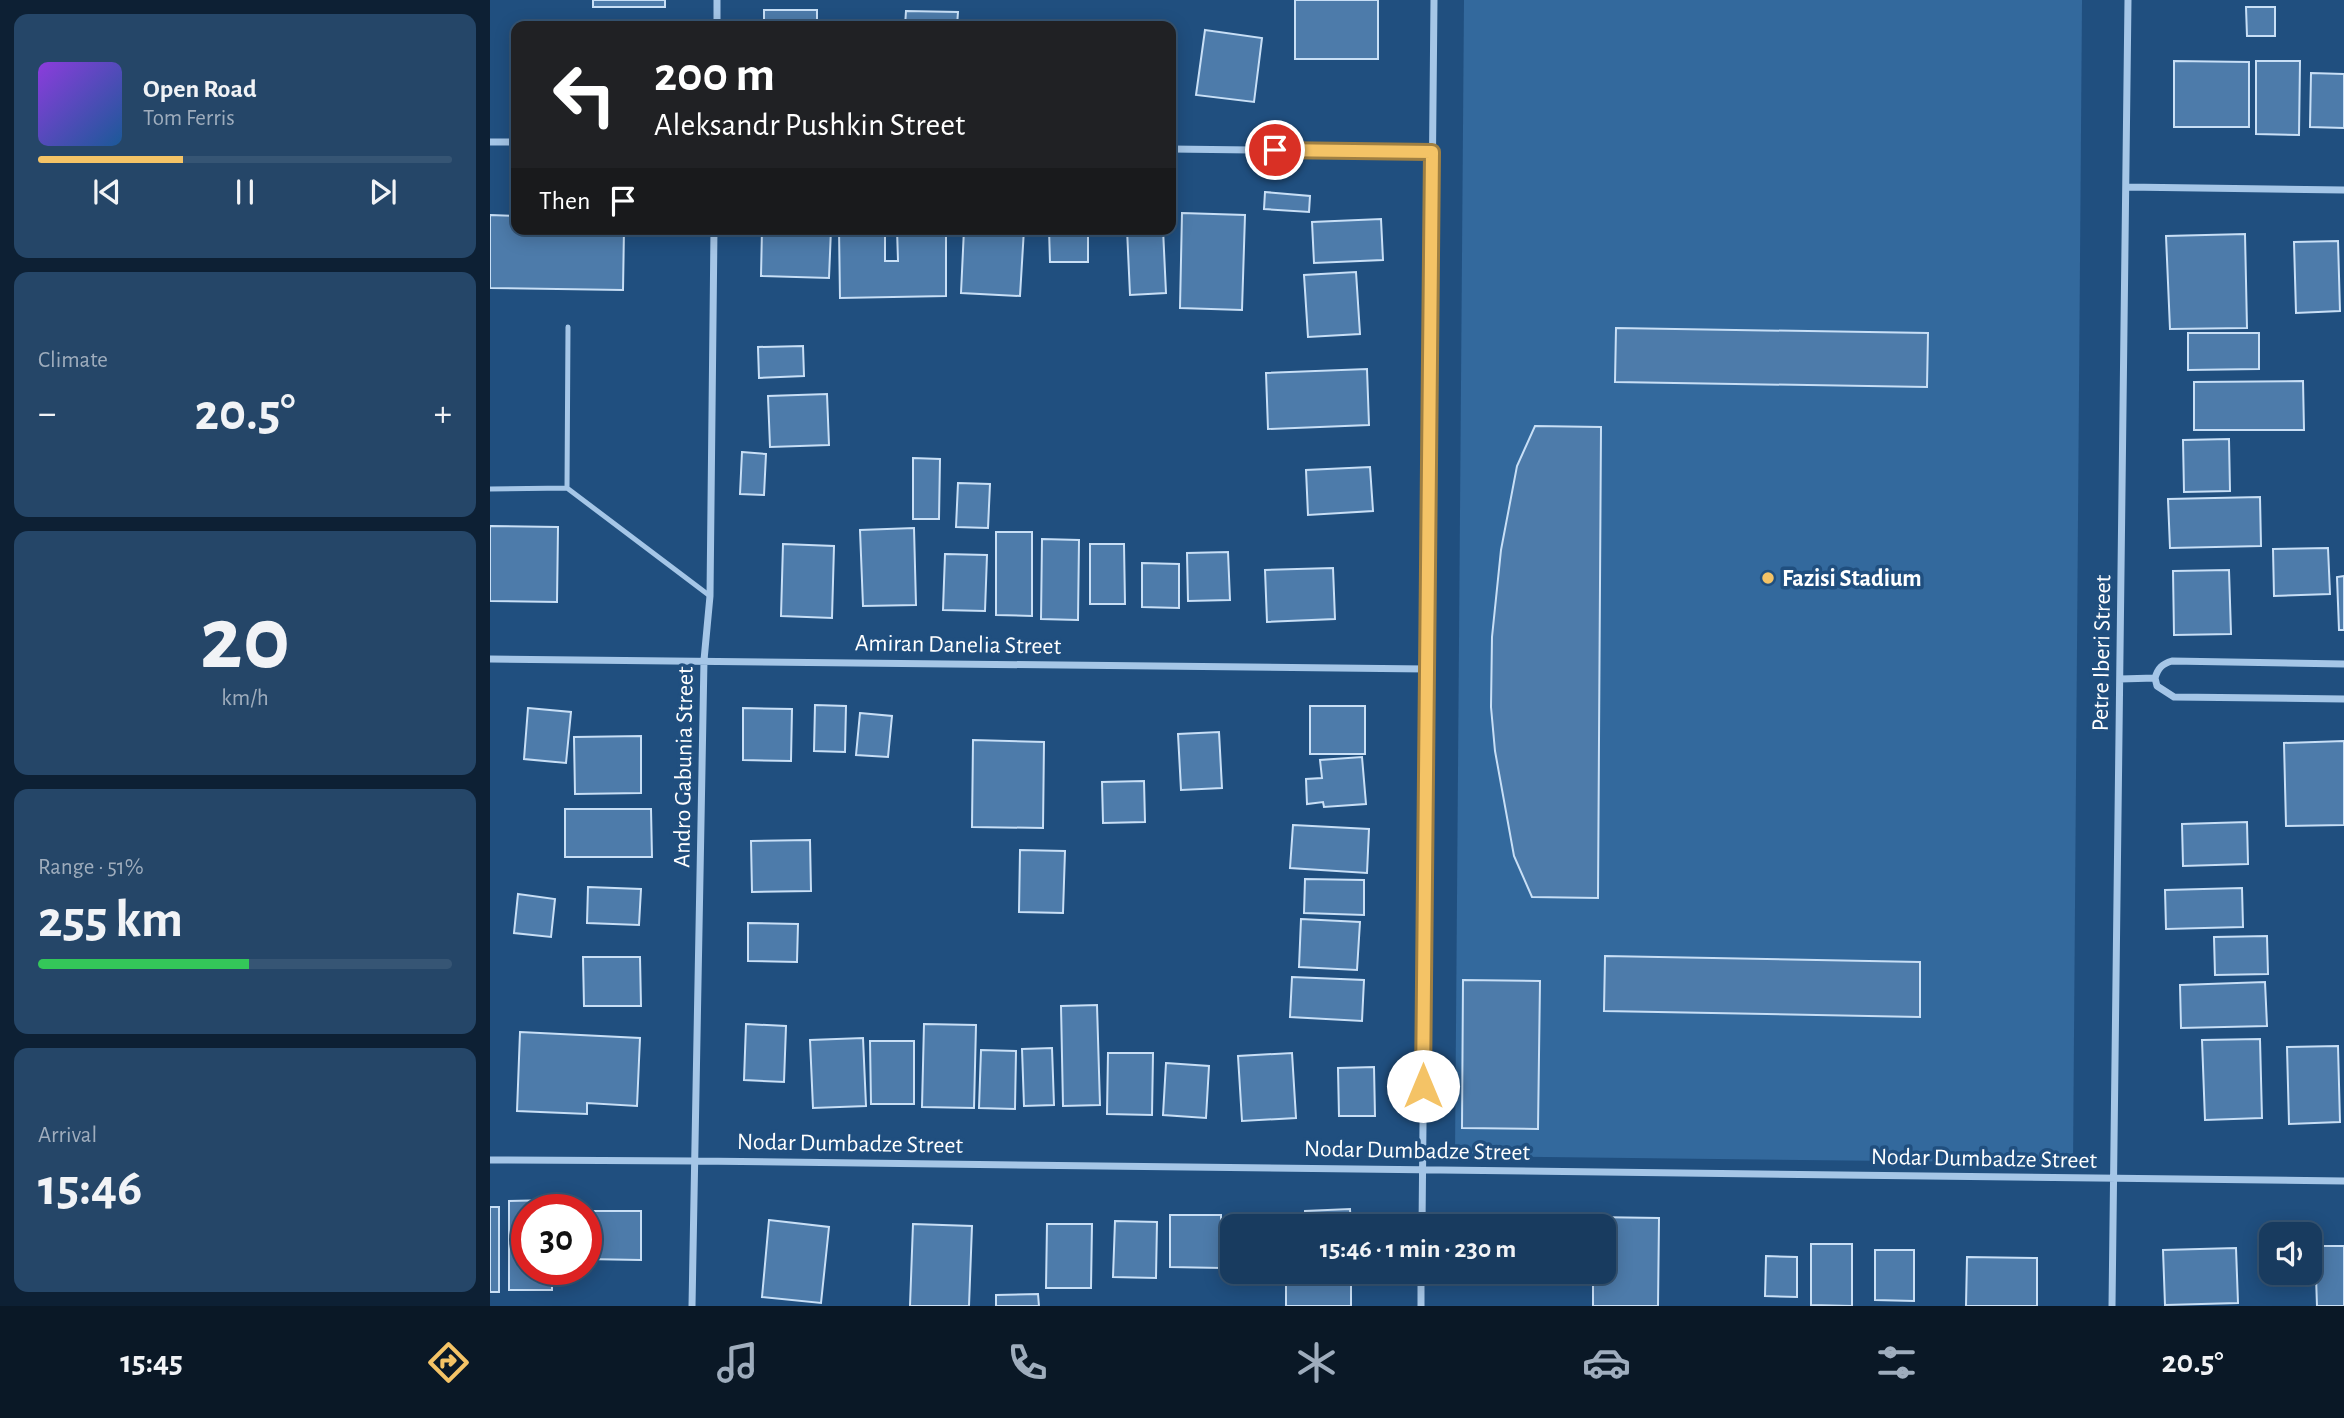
<!DOCTYPE html>
<html lang="en">
<head>
<meta charset="utf-8">
<style>
  body { margin:0; font-family:"Alegreya Sans",sans-serif; background:#254668; color:#f1f3f6; height:100vh; display:flex; flex-direction:column; font-size:26px; white-space:nowrap }
  * { box-sizing:border-box; margin:0 }
  p { font-size:23px; color:#9fadbd }
  .icon { flex:none; width:38px; height:38px; fill:none; stroke:currentColor; stroke-width:2; stroke-linecap:round; stroke-linejoin:round }
  .map { position:relative; flex:1; overflow:hidden }
  .panel { display:flex; flex-direction:column; gap:14px; padding:14px; background:#0d2034; width:490px }
  .panel>* { flex:none }
  .guide { position:absolute; left:21px; top:21px; width:665px; height:214px; border-radius:14px; box-shadow:0 4px 18px #0003,0 0 0 2px #365574; background:#202124; color:#fff; overflow:hidden }
  .fabs { position:absolute; left:1769px; top:1222px; display:grid; gap:14px }
  .fabs a { display:grid; place-items:center; width:63px; height:63px; border-radius:14px; background:#183b5f; box-shadow:0 4px 18px #0003,0 0 0 2px #365574; font-size:35px }
  .speed { position:absolute; left:21px; top:1194px; display:flex; gap:14px; font-size:35px; font-weight:700; text-align:center }
  .speed>* { display:grid; place-content:center; width:91px; height:91px; border-radius:50%; background:#183b5f; box-shadow:0 4px 18px #0003,0 0 0 2px #365574; line-height:1 }
  .speed .limit { border:10px solid #d22; background:#fff; color:#111 }
  .pin { position:absolute; display:grid; place-items:center; width:60px; height:60px; color:#fff; margin:-30px; border:4px solid #fff; border-radius:50%; box-shadow:0 2px 7px #0007 }
  .me { position:absolute; width:77px; margin:-38px; rotate:0deg; stroke-linejoin:round; filter:drop-shadow(0 0 5px #0008) }
  .turn { display:flex; align-items:center; gap:24px; height:147px; padding:0 28px; font-size:32px }
  .turn .icon { width:91px; height:91px; stroke-width:2.5 }
  .turn b { display:block; font-size:49px; line-height:60px }
  .then { display:flex; align-items:center; height:66px; padding:0 28px; background:#0003; gap:14px; font-size:26px }
  .big { font-size:52px; font-weight:600; line-height:1.1 }
  .panel .widget { flex:1; display:flex; flex-direction:column; justify-content:center; gap:10px; min-width:0; padding:0 24px; border-radius:14px; background:#254668 }
  .panel .dial { align-items:center; gap:0 }
  .dial b { font-size:91px; line-height:1 }
  .song { display:flex; align-items:center; gap:21px }
  .cover { width:84px; height:84px; border-radius:10px; background:linear-gradient(135deg,hsl(270 70% 55%),hsl(210 70% 35%)) }
  .played { height:7px; border-radius:4px; background:linear-gradient(90deg,#f4c366 35%,#365574 35%) }
  .keys { display:flex; justify-content:space-around; direction:ltr }
  .heat { display:flex; justify-content:space-between; align-items:center; font-size:38px; direction:ltr }
  .charge { height:10px; border-radius:5px; background:linear-gradient(90deg,#34c759 51%,#365574 0) }
  .trip { position:absolute; left:730px; top:1214px; width:396px; height:70px; border-radius:14px; background:#183b5f; box-shadow:0 4px 18px #0003,0 0 0 2px #365574; font-weight:600; line-height:70px; text-align:center }
  .dock { display:flex; height:112px; justify-content:space-around; align-items:center; background:#0a1826; color:#9fadbd }
  .dock .icon { width:49px; height:49px }
  .dock .on { color:#f4c366 }
  .dock b { font-size:32px; color:#f1f3f6 }
  main { display:flex; flex:1; min-height:0 }
  .map>svg:first-child { display:block }
  .green { fill:#33699d }
  .building { fill:#4d7baa; stroke:#c8dff6; stroke-width:2 }
  .lines { fill:none; stroke-linecap:round; stroke-linejoin:round }
  .service { stroke:#a5c6e7; stroke-width:5 }
  .minor { stroke:#a5c6e7; stroke-width:7 }
  .route-casing { stroke:#9f7f42; stroke-width:18 }
  .route { stroke:#f4c366; stroke-width:12 }
  .poi-dot { fill:#f4c366; stroke:#204f7f; stroke-width:2.5 }
  .labels { text-anchor:middle; stroke-width:7; stroke-linejoin:round; paint-order:stroke }
  .poi-label { font-size:24px; font-weight:bold; fill:#fff; stroke:#204f7f; text-anchor:start }
  .street-label { font-size:24px; fill:#fff; stroke:#204f7f }
</style>
</head>
<body>
<main>
<section class="panel">
<div class="widget">
<div class="song"><i class="cover"></i><div><b>Open Road</b><p>Tom Ferris</p></div></div>
<div class="played"></div>
<div class="keys"><svg class="icon" aria-label="previous" viewBox="0 0 24 24"><path d="M18 5L8 12l10 7zM5 5v14"/></svg><svg class="icon" aria-label="pause" viewBox="0 0 24 24"><path d="M8 5v14M16 5v14"/></svg><svg class="icon" aria-label="next" viewBox="0 0 24 24"><path d="M6 5l10 7-10 7zM19 5v14"/></svg></div>
</div>
<div class="widget"><p>Climate</p>
<div class="heat"><a>−</a><b class="big">20.5°</b><a>+</a></div>
</div>
<div class="widget dial"><b>20</b><p>km/h</p></div>
<div class="widget"><p>Range · 51%</p><b class="big">255 km</b><div class="charge"></div></div>
<div class="widget"><p>Arrival</p><b class="big">15:46</b></div>
</section>
<div class="map">
<svg width="1854" height="1306" viewBox="0 0 1854 1306">
  <rect width="100%" height="100%" fill="#204f7f"/>
  <path class="green" d="M974,0H1592L1583,1163L965,1156Z"/>
  <path class="building" d="M103,0H175V7H103Z
    M805,0H888V59H805Z
    M1756,7H1785V36H1757Z
    M274,10H327V26H274Z
    M416,11L468,12L467,26H415Z
    M24,28H26V88H22Z
    M715,30L772,38L764,102L706,95Z
    M1684,61L1759,62V127H1684Z
    M1766,61H1810L1809,135L1766,134Z
    M1821,73L1854,74V128L1820,127Z
    M775,192L820,196L819,212L774,209Z
    M692,213L755,215L752,310L690,308Z
    M0,215L26,216V229H134L133,290L0,288Z
    M891,219L893,260L824,263L822,222Z
    M272,229H341L339,278L271,276Z
    M349,229H395V261H408L407,229H456V296L350,298Z
    M474,229H534L530,296L471,293Z
    M559,229H598V262H560Z
    M637,229H673L676,293L640,295Z
    M1755,234L1757,328L1680,329L1676,236Z
    M1848,241L1850,311L1806,313L1804,242Z
    M866,272L870,334L818,337L814,275Z
    M1126,328L1438,333L1437,387L1125,382Z
    M1698,333H1769V369L1698,370Z
    M313,346L314,376L269,378L268,347Z
    M877,369L879,425L778,429L776,373Z
    M1813,381L1814,430H1704V382Z
    M337,394L339,445L280,447L278,396Z
    M1045,426L1111,427L1108,898L1042,897L1024,856L1005,751L1001,707L1002,637L1011,550L1027,466Z
    M1739,439L1740,491L1694,492L1693,440Z
    M252,452L276,454L274,495L250,494Z
    M423,458L450,459L449,519H423Z
    M880,467L883,511L818,515L816,470Z
    M468,483L500,484L498,528L466,527Z
    M1770,497L1771,546L1680,548L1678,499Z
    M0,526L68,527L67,602L0,601Z
    M424,528L426,605L373,606L370,530Z
    M506,532H542V616L506,615Z
    M552,539L589,540L588,620L551,619Z
    M293,544L344,546L342,618L291,616Z
    M600,544H634L635,604H600Z
    M1838,548L1840,594L1784,596L1783,549Z
    M738,552L740,600L698,601L697,553Z
    M455,554L497,555L495,611L453,610Z
    M652,563L689,564V608L652,607Z
    M843,568L845,619L777,622L775,570Z
    M1739,570L1741,634L1684,635L1683,571Z
    M1854,576V630H1849L1847,577Z
    M325,705L356,706L355,752L324,751Z
    M820,706H875V754H820Z
    M38,708L81,712L76,763L34,759Z
    M253,708L302,709L301,761L253,760Z
    M370,713L402,716L398,757L366,755Z
    M729,732L732,788L691,790L688,734Z
    M151,736V793L85,794L84,737Z
    M483,740L554,742L553,828L482,827Z
    M1854,741V825L1796,826L1794,743Z
    M872,757L876,804L834,807L833,802L817,804L816,779L832,778L830,760Z
    M654,781L655,822L613,823L612,782Z
    M75,809H161L162,857H75Z
    M1757,822L1758,864L1693,866L1692,824Z
    M803,825L879,829L877,873L800,868Z
    M320,840L321,891L262,892L261,841Z
    M530,850L575,851L573,913L529,912Z
    M815,879L874,880V915L814,913Z
    M98,887L151,889L149,925L97,923Z
    M1752,888L1753,927L1676,929L1675,890Z
    M28,894L65,899L61,937L24,933Z
    M811,919L870,922L867,970L809,967Z
    M258,923L308,924L307,962L258,961Z
    M1777,936L1778,974L1725,975L1724,937Z
    M1115,956L1430,962V1017L1114,1011Z
    M93,957H150L151,1006H94Z
    M802,977L874,980L872,1021L800,1017Z
    M973,980L1050,981L1048,1129L972,1128Z
    M1775,982L1777,1026L1691,1028L1690,985Z
    M607,1005L610,1105L573,1106L571,1006Z
    M256,1024L296,1026L294,1082L254,1080Z
    M434,1024L486,1025L484,1108L432,1107Z
    M30,1032L150,1038L147,1106L97,1103V1114L27,1111Z
    M373,1038L376,1106L323,1108L320,1040Z
    M1770,1039L1772,1118L1715,1120L1712,1040Z
    M380,1041H424V1104H381Z
    M1848,1046L1850,1122L1799,1124L1797,1047Z
    M562,1048L564,1105L534,1106L532,1049Z
    M491,1050L526,1051L525,1109L489,1108Z
    M618,1053H663L662,1115L617,1114Z
    M802,1053L806,1118L752,1121L748,1056Z
    M676,1063L719,1066L716,1118L673,1115Z
    M884,1067L885,1116H849L848,1068Z
    M62,1200V1209H37V1269H62V1290H19V1201Z
    M0,1207H9V1292H0Z
    M860,1209L861,1227H816L815,1211Z
    M96,1211H151V1260L96,1259Z
    M680,1215H731V1268L680,1267Z
    M1104,1217L1169,1218L1168,1306H1103V1272H1113V1227H1104Z
    M279,1220L339,1227L331,1303L272,1297Z
    M625,1221L667,1222L666,1278L623,1277Z
    M423,1224L482,1226L479,1306H420Z
    M557,1224H602L601,1288H556Z
    M1321,1244H1362V1306L1321,1305Z
    M1825,1246H1854V1306H1827Z
    M1746,1248L1748,1303L1675,1305L1673,1250Z
    M1385,1250H1424V1301L1385,1300Z
    M1276,1256L1307,1257V1297L1275,1296Z
    M1477,1257L1547,1258V1306H1476Z
    M796,1272H861V1306H796Z
    M990,1272H1037V1285H990Z
    M548,1294L549,1306H506V1295Z"/>
  <g class="lines">
    <path class="service" d="M77,488L78,327
      M0,489L77,488L220,596"/>
    <path class="minor" d="M227,26V0
      M0,142H26
      M681,149L942,152
      M1636,187L1854,190
      M0,659L936,669
      M1665,678L1667,686L1684,697L1854,699
      M1630,679L1665,678C1668,668 1672,664 1682,661L1854,664
      M0,1160L205,1161L1854,1181
      M932,1227L944,0
      M202,1306L214,660L220,596L224,229
      M931,1306V1272
      M1622,1306L1638,0"/>
  </g>
  <g class="lines">
    <g class="route-casing">
      <path id="route" d="M785,150L942,152L933,1086"/>
    </g>
    <use href="#route" class="route"/>
  </g>
  <circle class="poi-dot" cx="1278" cy="578" r="7"/>
  <g class="labels">
    <g class="poi-label">
      <text x="1292" y="586">Fazisi Stadium</text>
    </g>
    <g class="street-label">
      <text transform="translate(468 644) rotate(1)" y="8">Amiran Danelia Street</text>
      <text transform="translate(1611 653) rotate(-89)" y="8">Petre Iberi Street</text>
      <text transform="translate(193 767) rotate(-89)" y="8">Andro Gabunia Street</text>
      <text transform="translate(360 1143) rotate(1)" y="8">Nodar Dumbadze Street</text>
      <text transform="translate(927 1150) rotate(1)" y="8">Nodar Dumbadze Street</text>
      <text transform="translate(1494 1158) rotate(1)" y="8">Nodar Dumbadze Street</text>
    </g>
  </g>
</svg>
<div class="fabs">
<a><svg class="icon" aria-label="sound" viewBox="0 0 24 24"><path d="M4 9h4l5-4v14l-5-4H4zM17 9q2 3 0 6"/></svg></a>
</div>
<div class="speed"><div class="limit">30</div></div>
<div class="pin" style="left:785px;top:150px;background:#d93025"><svg class="icon" aria-label="arrive" viewBox="0 0 24 24"><path d="M6 21V4h12l-3 4 3 4H6"/></svg></div>
<svg class="me" style="left:933px;top:1086px" viewBox="-20 -20 40 40"><circle r="19" fill="#fff"/><path d="M0-13L10 11 0 6-10 11z" fill="#f4c366"/></svg>
<div class="trip">15:46 · 1 min · 230 m</div>
<div class="guide">
<div class="turn"><svg class="icon" aria-label="left" viewBox="0 0 24 24"><path d="M17 20v-9H6M10 6l-5 5 5 5"/></svg><div><b>200 m</b>Aleksandr Pushkin Street</div></div>
<div class="then">Then<svg class="icon" aria-label="arrive" viewBox="0 0 24 24"><path d="M6 21V4h12l-3 4 3 4H6"/></svg></div>
</div>
</div>
</main>
<nav class="dock">
<b>15:45</b>
<svg class="icon on" aria-label="directions" viewBox="0 0 24 24"><path d="M12 3l9 9-9 9-9-9zM9 14v-3h6M13 9l2 2-2 2"/></svg>
<svg class="icon" aria-label="music" viewBox="0 0 24 24"><path d="M9 18V5l10-2v13"/><circle cx="6" cy="18" r="3"/><circle cx="16" cy="16" r="3"/></svg>
<svg class="icon" aria-label="phone" viewBox="0 0 24 24"><path d="M5 4h4l2 5-3 2q2 4 5 5l2-3 5 2v4C11 20 4 13 5 4z"/></svg>
<svg class="icon" aria-label="climate" viewBox="0 0 24 24"><path d="M12 3v18M4 7l16 10M4 17L20 7"/></svg>
<svg class="icon" aria-label="car" viewBox="0 0 24 24"><path d="M5 17H2v-5l4-1 3-4h7l3 4 3 1v5h-3M9 17h6M6 11h13"/><circle cx="7" cy="17" r="2"/><circle cx="17" cy="17" r="2"/></svg>
<svg class="icon" aria-label="filters" viewBox="0 0 24 24"><path d="M4 7h16M4 17h16"/><circle cx="9" cy="7" r="2"/><circle cx="15" cy="17" r="2"/></svg>
<b>20.5°</b>
</nav>
</body>
</html>
